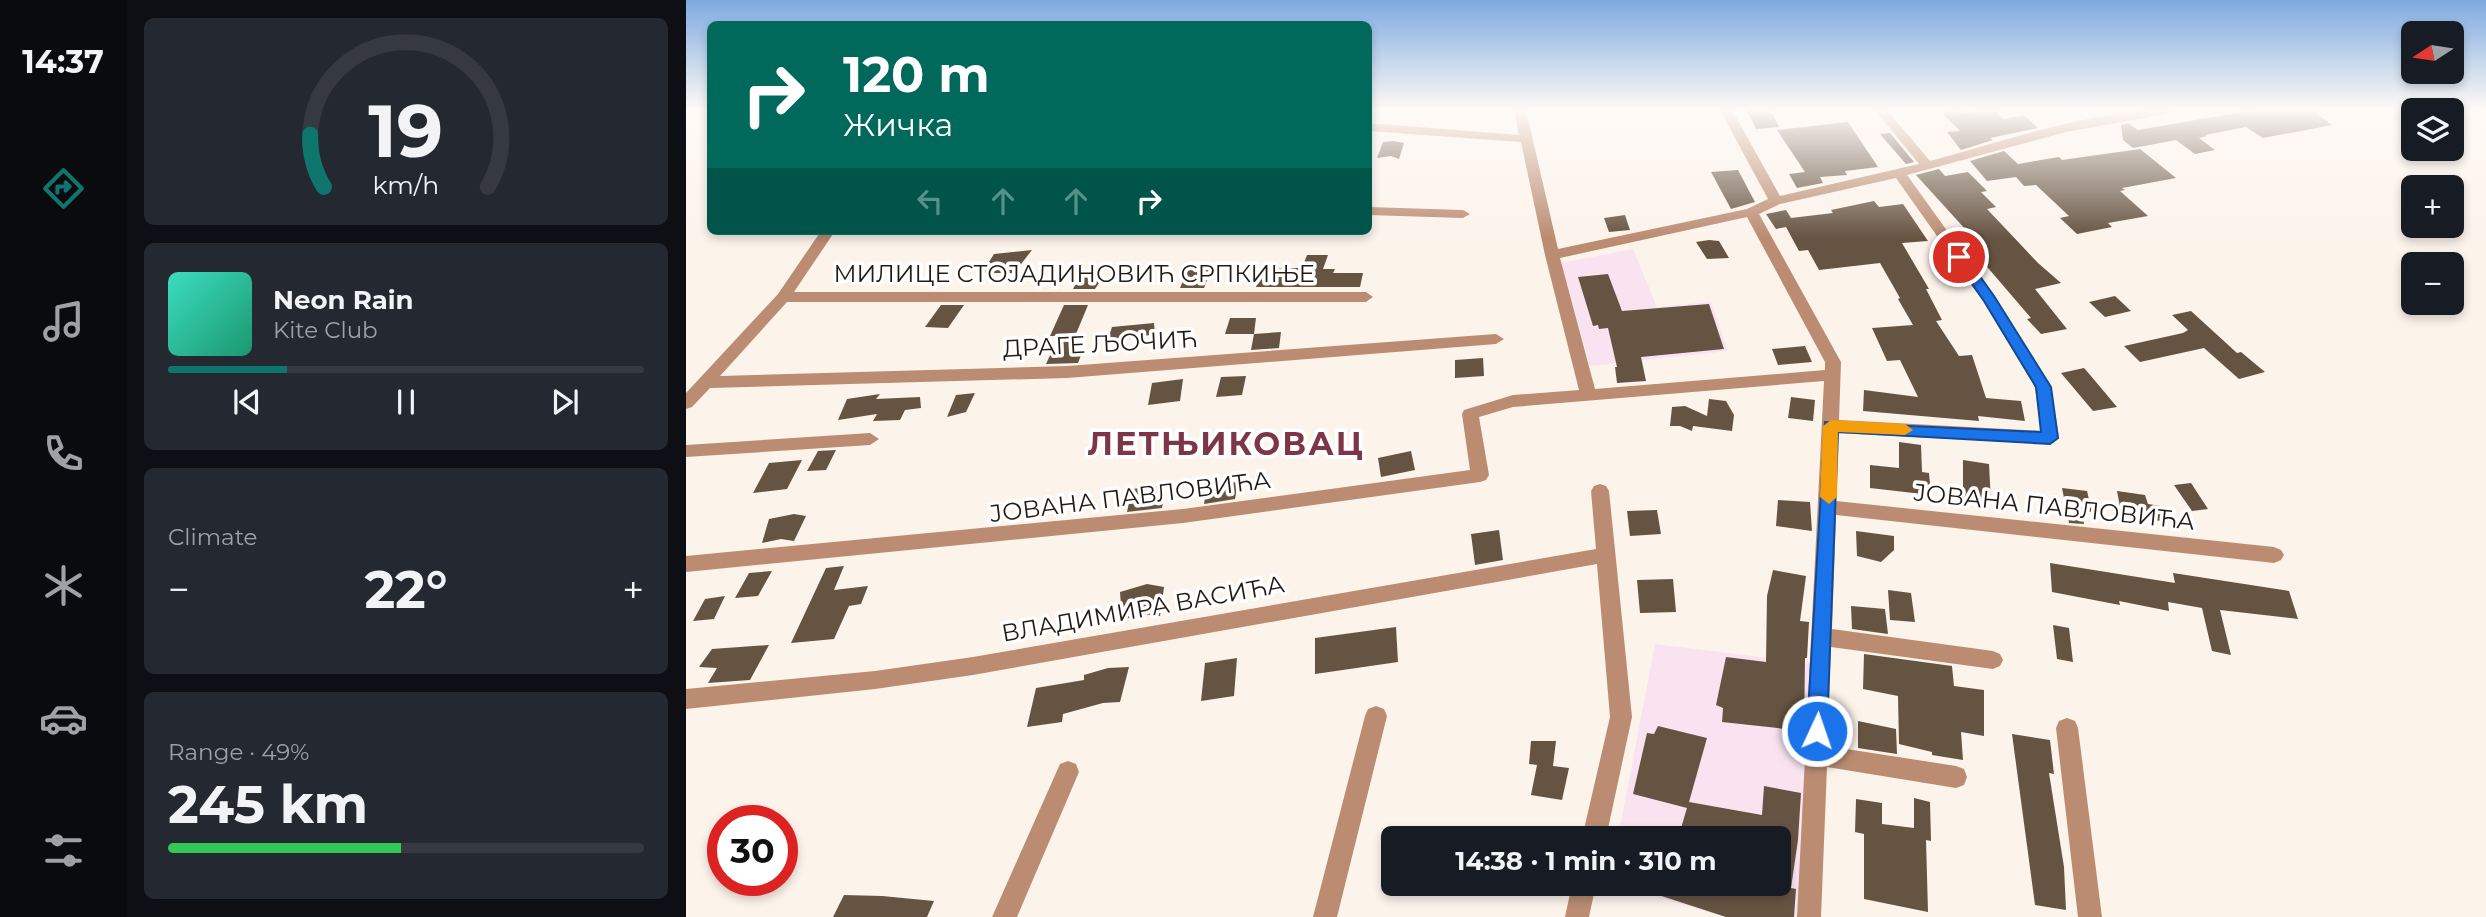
<!DOCTYPE html>
<html lang="en">
<head>
<meta charset="utf-8">
<style>
  body { margin:0; font-family:Montserrat,sans-serif; background:#242831; color:#f1f3f6; height:100vh; display:flex; flex-direction:column; font-size:26px; white-space:nowrap }
  * { box-sizing:border-box; margin:0 }
  p { font-size:23px; color:#9ea1a6 }
  .icon { flex:none; width:38px; height:38px; fill:none; stroke:currentColor; stroke-width:2; stroke-linecap:round; stroke-linejoin:round }
  .map { position:relative; flex:1; overflow:hidden }
  .drawer { display:flex; flex-direction:column; gap:18px; padding:18px; background:#0d0f14; width:560px }
  .drawer>* { flex:none }
  .top-card { position:absolute; left:21px; top:21px; width:665px; height:214px; border-radius:10px; box-shadow:0 4px 10px #0003; background:#00695c; color:#fff; overflow:hidden }
  .needle { width:46px; rotate:258deg }
  .fabs { position:absolute; left:1715px; top:21px; display:grid; gap:14px }
  .fabs a { display:grid; place-items:center; width:63px; height:63px; border-radius:10px; background:#171b24; box-shadow:0 4px 10px #0003; font-size:35px }
  .speed { position:absolute; left:21px; top:805px; display:flex; gap:14px; font-size:35px; font-weight:700; text-align:center }
  .speed>* { display:grid; place-content:center; width:91px; height:91px; border-radius:50%; background:#171b24; box-shadow:0 4px 10px #0003; line-height:1 }
  .speed .limit { border:10px solid #d22; background:#fff; color:#111 }
  .pin { position:absolute; display:grid; place-items:center; width:60px; height:60px; color:#fff; margin:-30px; border:4px solid #fff; border-radius:50%; box-shadow:0 2px 7px #0007 }
  .me { position:absolute; width:77px; margin:-38px; rotate:3deg; stroke-linejoin:round; filter:drop-shadow(0 0 5px #0008) }
  .turn { display:flex; align-items:center; gap:24px; height:147px; padding:0 21px; font-size:32px }
  .turn .icon { width:91px; height:91px; stroke-width:2.5 }
  .turn b { display:block; font-size:49px; line-height:60px }
  .lanes { display:flex; align-items:center; height:66px; padding:0 21px; background:#0003; justify-content:center; gap:35px; direction:ltr }
  .lanes .off { opacity:.35 }
  .big { font-size:52px; font-weight:700; line-height:1.1 }
  .drawer .widget { flex:1; display:flex; flex-direction:column; justify-content:center; gap:10px; min-width:0; padding:0 24px; border-radius:10px; background:#242831 }
  .drawer .dial { align-items:center; gap:0 }
  .dial svg { height:182px; overflow:visible; fill:none; stroke:#363941; stroke-width:7; stroke-linecap:round; text-anchor:middle }
  .dial text { fill:#f1f3f6; stroke:none }
  .song { display:flex; align-items:center; gap:21px }
  .cover { width:84px; height:84px; border-radius:10px; background:linear-gradient(135deg,hsl(170 70% 55%),hsl(160 70% 35%)) }
  .played { height:7px; border-radius:4px; background:linear-gradient(90deg,#0f766e 25%,#363941 25%) }
  .keys { display:flex; justify-content:space-around; direction:ltr }
  .heat { display:flex; justify-content:space-between; align-items:center; font-size:38px; direction:ltr }
  .charge { height:10px; border-radius:5px; background:linear-gradient(90deg,#34c759 49%,#363941 0) }
  .trip { position:absolute; left:695px; top:826px; width:410px; height:70px; border-radius:10px; background:#171b24; box-shadow:0 4px 10px #0003; font-weight:700; line-height:70px; text-align:center }
  main { display:flex; flex:1; min-height:0 }
  .tabs { display:flex; flex-direction:column; width:126px; justify-content:space-around; align-items:center; background:#090b0e; color:#9ea1a6 }
  .tabs .icon { width:49px; height:49px }
  .tabs .on { color:#0f766e }
  .tabs b { font-size:32px; color:#f1f3f6 }
  .map>svg:first-child { display:block }
  .industrial { fill:#f9e3f1 }
  .building { fill:#665443 }
  .lines { fill:none; stroke-linecap:round; stroke-linejoin:round }
  .minor { fill:#bb8c72; fill-rule:evenodd }
  .route { fill:#1a73e8; stroke:#114b97; stroke-width:2 }
  .slow { fill:#f59e0b }
  .labels { text-anchor:middle; stroke-width:7; stroke-linejoin:round; paint-order:stroke }
  .street-label { font-size:24px; fill:#221a13; stroke:#fff }
  .district-label { font-size:32px; font-weight:bold; letter-spacing:2px; fill:#7d3648; stroke:#fff }
</style>
</head>
<body>
<main>
<nav class="tabs">
<b>14:37</b>
<svg class="icon on" aria-label="directions" viewBox="0 0 24 24"><path d="M12 3l9 9-9 9-9-9zM9 14v-3h6M13 9l2 2-2 2"/></svg>
<svg class="icon" aria-label="music" viewBox="0 0 24 24"><path d="M9 18V5l10-2v13"/><circle cx="6" cy="18" r="3"/><circle cx="16" cy="16" r="3"/></svg>
<svg class="icon" aria-label="phone" viewBox="0 0 24 24"><path d="M5 4h4l2 5-3 2q2 4 5 5l2-3 5 2v4C11 20 4 13 5 4z"/></svg>
<svg class="icon" aria-label="climate" viewBox="0 0 24 24"><path d="M12 3v18M4 7l16 10M4 17L20 7"/></svg>
<svg class="icon" aria-label="car" viewBox="0 0 24 24"><path d="M5 17H2v-5l4-1 3-4h7l3 4 3 1v5h-3M9 17h6M6 11h13"/><circle cx="7" cy="17" r="2"/><circle cx="17" cy="17" r="2"/></svg>
<svg class="icon" aria-label="filters" viewBox="0 0 24 24"><path d="M4 7h16M4 17h16"/><circle cx="9" cy="7" r="2"/><circle cx="15" cy="17" r="2"/></svg>
</nav>
<section class="drawer">
<div class="widget dial"><svg viewBox="0 0 100 80">
<path d="M14 69A42 42 0 1 1 86 69"/>
<path d="M14 69A42 42 0 0 1 8 46" stroke="#0f766e"/>
<text x="50" y="56" font-size="32" font-weight="700">19</text>
<text x="50" y="72" font-size="11">km/h</text>
</svg></div>
<div class="widget">
<div class="song"><i class="cover"></i><div><b>Neon Rain</b><p>Kite Club</p></div></div>
<div class="played"></div>
<div class="keys"><svg class="icon" aria-label="previous" viewBox="0 0 24 24"><path d="M18 5L8 12l10 7zM5 5v14"/></svg><svg class="icon" aria-label="pause" viewBox="0 0 24 24"><path d="M8 5v14M16 5v14"/></svg><svg class="icon" aria-label="next" viewBox="0 0 24 24"><path d="M6 5l10 7-10 7zM19 5v14"/></svg></div>
</div>
<div class="widget"><p>Climate</p>
<div class="heat"><a>−</a><b class="big">22°</b><a>+</a></div>
</div>
<div class="widget"><p>Range · 49%</p><b class="big">245 km</b><div class="charge"></div></div>
</section>
<div class="map">
<svg width="1800" height="917" viewBox="0 0 1800 917">
  <rect width="100%" height="100%" fill="#fcf3eb"/>
  <path class="industrial" d="M947,249L971,307L1025,302L1042,351L904,366L875,263Z
    M969,644L1130,664L1122,917H1039L927,884H1092V838H932Z"/>
  <path class="building" d="M1061,110H1085L1093,127L1070,129Z
    M1274,110L1277,113L1309,110L1317,119L1338,115L1352,128L1304,138L1307,140L1275,150L1261,132L1274,131L1256,113Z
    M1567,110H1626L1646,125L1577,138L1560,127L1519,135L1521,136L1513,138L1529,150L1509,154L1490,140L1447,148L1437,140L1435,125L1442,123L1452,130Z
    M1162,122L1192,167L1159,171L1161,175L1134,177L1137,183L1111,188L1103,174L1119,172L1091,130Z
    M1204,133L1228,162L1220,164L1194,134Z
    M708,141L718,143L713,159L705,156L691,158L697,142Z
    M1454,149L1490,178L1436,188L1439,190L1434,191L1462,216L1422,223L1426,227L1391,234L1374,218L1383,216L1350,185L1338,186L1330,177L1301,181L1284,161L1318,151L1332,164L1373,157L1376,160Z
    M1253,169L1259,176L1282,172L1301,191L1295,192L1310,207L1301,209L1352,263L1375,283L1349,289L1381,329L1355,334L1341,319L1345,318L1290,254L1300,252L1230,175Z
    M1052,170L1069,202L1045,209L1025,172Z
    M1188,201L1193,207L1217,204L1242,241L1216,243L1243,289H1240L1256,320L1250,321L1273,356L1286,355L1300,398L1335,401L1339,421L1292,416L1293,421L1177,411L1178,390L1232,397L1214,360L1201,361L1186,328L1227,325L1212,299L1214,298L1194,263L1133,270L1122,250L1113,251L1100,227L1090,229L1080,214L1100,210L1105,218L1147,213L1145,210Z
    M939,215L944,230L923,232L918,218Z
    M1023,240L1033,241L1043,258L1021,259L1010,242Z
    M346,250L328,273H296L308,254Z
    M621,255H642L637,269H649L647,273H677L674,287H570L576,268H616Z
    M502,269H525L518,288H494Z
    M922,274L936,311L1023,304L1038,349L955,357L960,381L931,383L929,367H931L922,328L913,329L912,325L907,326L892,277Z
    M394,276L415,280L409,289H387Z
    M1429,296L1445,311L1419,317L1403,302Z
    M255,305H278L262,328L239,327Z
    M378,305H402L385,346L399,345L392,363L360,364L373,336H364Z
    M1505,311L1551,353L1555,352L1579,372L1553,379L1518,348L1454,362L1438,346L1497,333L1502,330L1486,315Z
    M544,318H570L568,334H539Z
    M468,323L469,334L421,343L426,327Z
    M595,332L593,348L565,350L568,334Z
    M1119,346L1126,362L1092,365L1086,349Z
    M797,358L798,376L769,378V360Z
    M1398,368L1405,376L1431,407L1407,411L1375,373Z
    M560,376L556,395L530,397L535,377Z
    M497,379L494,401L462,405L466,383Z
    M289,393L280,412L261,417L270,395Z
    M194,394L190,399L234,397L235,408L219,410L214,420L187,421L191,414L152,420L161,399Z
    M1105,397L1129,400L1127,421L1102,418Z
    M1023,399L1040,401L1048,415L1046,431L1007,426L1006,431L994,426H984L986,407L999,406L1021,416Z
    M1213,442L1235,445L1236,472L1243,473L1245,495L1184,488V465L1213,468Z
    M150,450L140,470L121,471L132,451Z
    M725,451L729,470L695,477L692,458Z
    M116,460L101,489L67,493L83,463Z
    M1277,460L1303,464L1305,503L1277,498Z
    M552,482L549,499L518,504L521,485Z
    M1505,483L1522,509L1506,511L1488,485Z
    M480,485L476,508L441,512L446,489Z
    M1376,488L1401,491L1406,512L1395,510L1398,524L1383,523Z
    M1431,491L1459,495L1462,504L1481,507L1485,522L1436,517Z
    M1092,500L1124,502L1126,531L1090,526Z
    M971,510L975,534L944,536L941,511Z
    M108,514L120,516L108,541L95,539L76,543L83,519Z
    M813,530L817,560L789,565L785,534Z
    M1170,531L1208,536V550L1195,562L1171,556Z
    M1364,563L1489,583L1487,573L1603,591L1612,619L1534,610L1545,655L1526,651L1516,608L1482,602L1483,611L1433,601L1434,605L1366,592Z
    M158,566L148,590L182,586L175,604L163,606L148,639L105,643L140,568Z
    M1087,570L1120,576L1114,621L1123,622L1121,658H1119L1118,731L1036,722L1037,708L1030,705L1040,657L1080,662L1081,596Z
    M86,571L72,596L49,598L63,573Z
    M987,579L990,612L954,613L951,580Z
    M461,584L478,587L474,616L455,614L436,620L434,592Z
    M1202,590L1225,593L1229,622L1204,620Z
    M39,596L28,619L7,621L19,599Z
    M1165,606L1199,609L1202,634L1166,629Z
    M1367,625L1383,628L1387,662L1371,659Z
    M710,627L712,662L629,674V638Z
    M83,645L64,680L22,683L31,668L13,667L26,649Z
    M1178,654L1266,666L1268,686L1298,690V736L1275,732L1277,760L1246,755V752L1213,744L1212,696L1177,689Z
    M551,658L548,696L515,701L519,663Z
    M443,667L434,702L417,703L377,714L376,722L341,727L350,688L398,680V675L422,668Z
    M1172,721L1210,729L1211,754L1172,748Z
    M972,726L1021,738L1003,802L1076,815L1078,786L1115,793L1112,840L1105,888L1110,889L1108,917H1040L948,887L949,884H1092V838H992L1001,808L947,794L961,733L968,734Z
    M1326,734L1364,740L1368,774L1363,773L1378,867L1380,910L1349,905Z
    M845,741H870L867,766L883,768L876,800L845,795L851,765L843,764Z
    M1228,798L1244,802L1245,841L1240,840L1242,912L1178,899V834L1169,832L1170,799L1196,803V824L1228,828Z
    M158,895L196,896L248,901L241,917H147Z"/>
  <g class="lines">
    <path class="minor" d="M828,110H840L872,249L1061,209L1082,199L1034,110H1046L1094,196L1233,164L1189,110H1201L1244,161C1322,140 1405,110 1486,110L1480,114L1380,132L1221,175L1308,296L1365,387L1373,438L1364,444L1152,433L1150,501L1588,547L1595,550L1598,555L1595,560L1588,563L1150,515L1146,629L1307,651L1314,654L1317,660L1314,666L1307,669L1145,647L1141,746L1270,766L1278,769L1281,777L1278,785L1270,788L1141,767L1135,917H1111L1138,381L827,407L793,417L803,475L800,480L794,482L497,523L0,572V556L497,509L784,470L776,414L778,410L827,395L893,390L859,255L835,142L682,131V123L833,135ZM1210,178L1297,301L1349,387L1355,431L1153,420L1155,362L1073,214L1094,204ZM1061,217L1139,362V370L909,389L874,258Z
      M682,207L777,210L784,214L777,218L682,215Z
      M135,231H149L108,292H680L687,297L680,302H101L34,376L381,366L810,334L818,339L810,344L381,378L24,388L6,407L0,409V393L92,294Z
      M184,433L193,439L184,445L0,457V445Z
      M914,484L920,486L923,491L946,717L920,838H896L924,717L911,564L287,675L189,689L0,709V689L189,671L287,657L910,549L905,491L908,486Z
      M690,706L698,709L701,716L651,917H627L679,716L682,709Z
      M1381,718L1389,721L1392,728L1416,917H1392L1370,728L1373,721Z
      M382,761L390,764L393,772L331,917H306L374,764Z
      M886,884H910L903,917H879Z"/>
  </g>
  <linearGradient id="sky" x2="0" y2="1"><stop stop-color="#7daae0"/><stop offset="0.46" stop-color="#fefaf6"/><stop offset="1" stop-color="#fefaf6" stop-opacity="0"/></linearGradient>
  <rect width="1800" height="238" fill="url(#sky)"/>
  <path class="route" d="M1273,253L1278,254L1308,296L1365,387L1372,438L1364,444L1152,432L1141,731L1138,738L1131,740L1124,738L1121,731L1139,422L1355,432L1350,387L1298,301L1267,257Z"/>
  <path class="slow" d="M1145,420L1219,424L1227,430L1219,435L1152,432L1151,497L1143,504L1134,497L1137,426Z"/>
  <g class="labels">
    <g class="street-label">
      <text x="388" y="282">МИЛИЦЕ СТОЈАДИНОВИЋ СРПКИЊЕ</text>
      <text transform="translate(414 344) rotate(-3)" y="8">ДРАГЕ ЉОЧИЋ</text>
      <text transform="translate(444 497) rotate(-7)" y="8">ЈОВАНА ПАВЛОВИЋА</text>
      <text transform="translate(1368 507) rotate(6)" y="8">ЈОВАНА ПАВЛОВИЋА</text>
      <text transform="translate(457 609) rotate(-10)" y="8">ВЛАДИМИРА ВАСИЋА</text>
    </g>
    <g class="district-label">
      <text x="540" y="455">ЛЕТЊИКОВАЦ</text>
    </g>
  </g>
</svg>
<div class="fabs">
<a><svg class="needle" viewBox="-14 -14 28 28"><path d="M0-13l5 13h-10z" fill="#e53935"/><path d="M0 13l5-13h-10z" fill="#9ea1a6"/></svg></a>
<a><svg class="icon" aria-label="layers" viewBox="0 0 24 24"><path d="M12 4l9 5-9 5-9-5zM3 14l9 5 9-5"/></svg></a>
<a>+</a>
<a>−</a>
</div>
<div class="speed"><div class="limit">30</div></div>
<div class="pin" style="left:1273px;top:257px;background:#d93025"><svg class="icon" aria-label="arrive" viewBox="0 0 24 24"><path d="M6 21V4h12l-3 4 3 4H6"/></svg></div>
<svg class="me" style="left:1131px;top:731px" viewBox="-20 -20 40 40"><circle r="17" fill="#1a73e8" stroke="#fff" stroke-width="3"/><path d="M0-11L8 9 0 5-8 9z" fill="#fff"/></svg>
<div class="trip">14:38 · 1 min · 310 m</div>
<div class="top-card">
<div class="turn"><svg class="icon" aria-label="right" viewBox="0 0 24 24"><path d="M7 20v-9h11M14 6l5 5-5 5"/></svg><div><b>120 m</b>Жичка</div></div>
<div class="lanes"><svg class="icon off" aria-label="left" viewBox="0 0 24 24"><path d="M17 20v-9H6M10 6l-5 5 5 5"/></svg><svg class="icon off" aria-label="ahead" viewBox="0 0 24 24"><path d="M12 20V5M6 11l6-6 6 6"/></svg><svg class="icon off" aria-label="ahead" viewBox="0 0 24 24"><path d="M12 20V5M6 11l6-6 6 6"/></svg><svg class="icon" aria-label="right" viewBox="0 0 24 24"><path d="M7 20v-9h11M14 6l5 5-5 5"/></svg></div>
</div>
</div>
</main>
</body>
</html>
